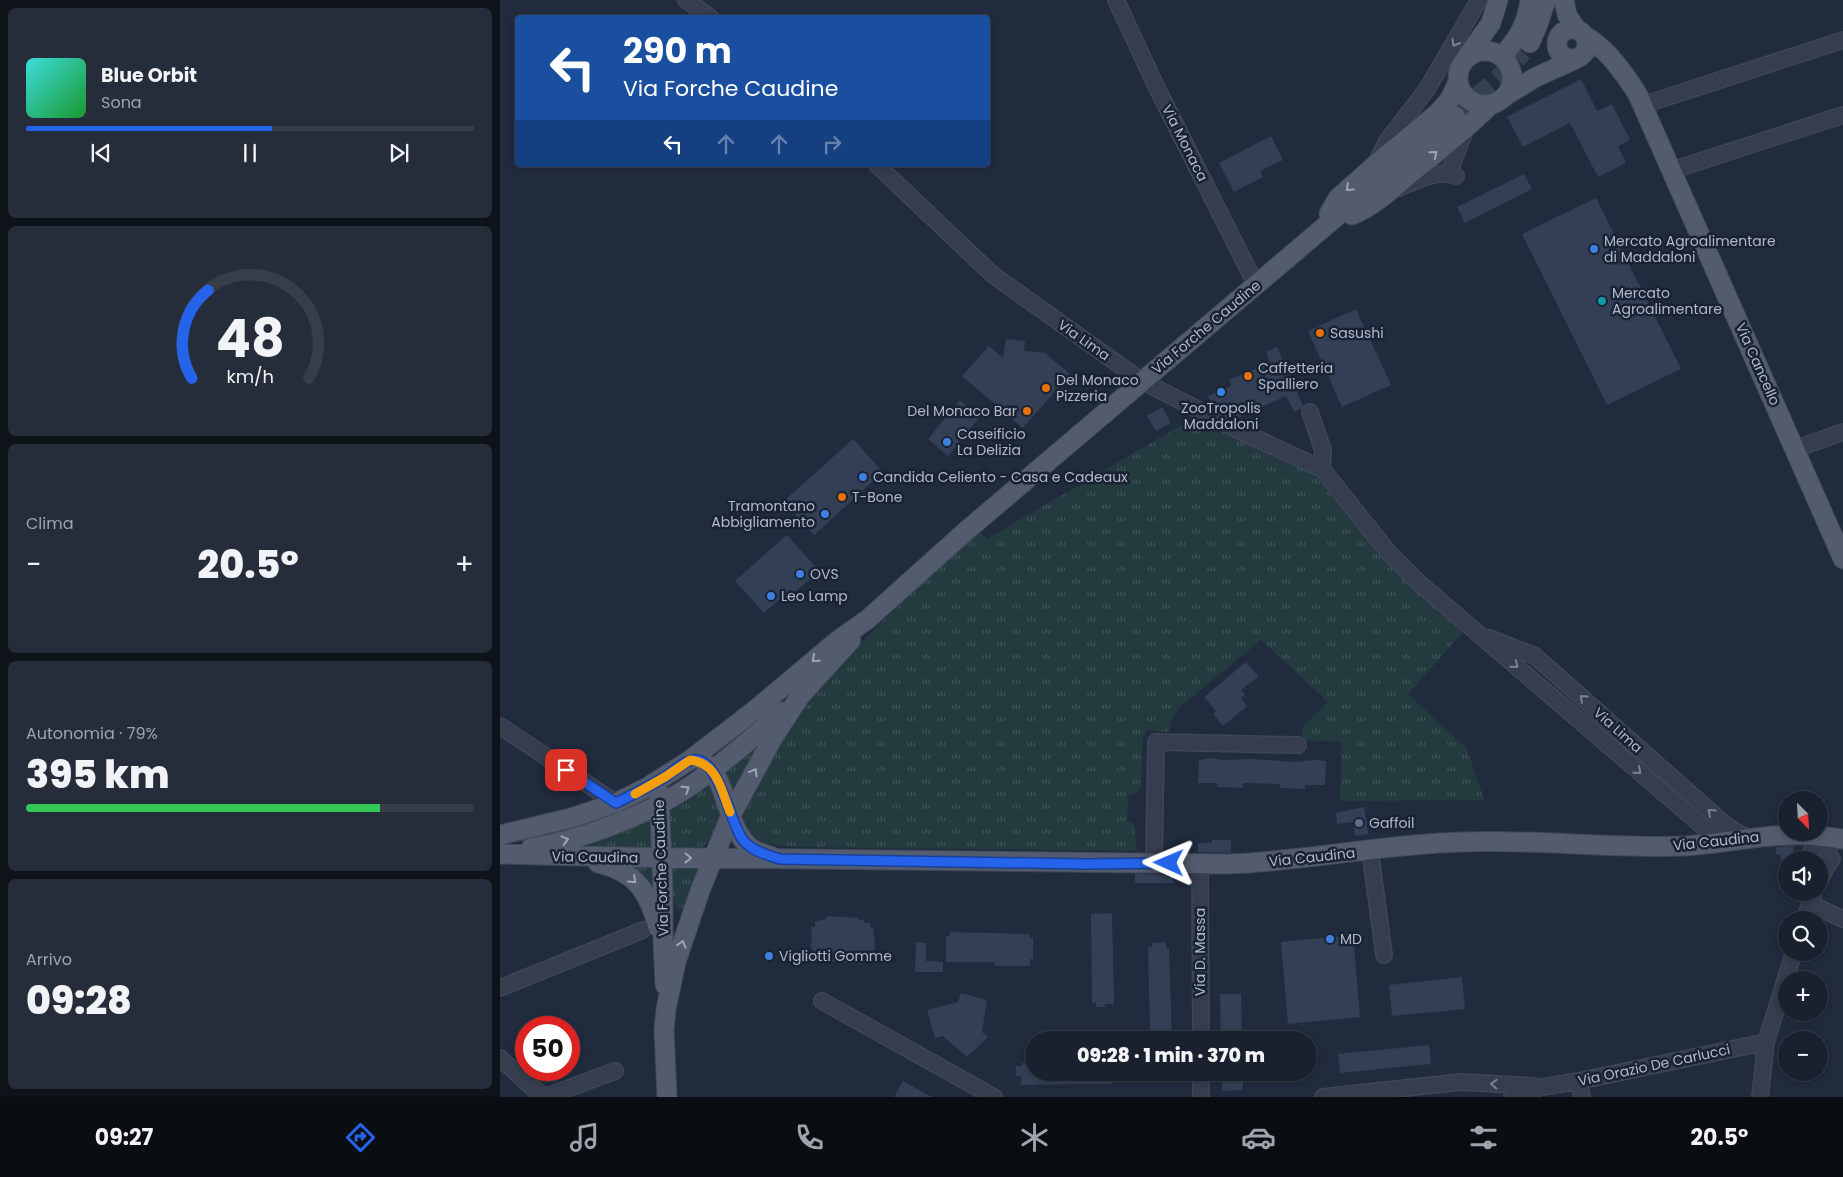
<!DOCTYPE html>
<html lang="it">
<head>
<meta charset="utf-8">
<style>
  body { margin:0; font-family:Poppins,sans-serif; background:#262d3a; color:#f1f3f6; height:100vh; display:flex; flex-direction:column; font-size:19px; white-space:nowrap }
  * { box-sizing:border-box; margin:0 }
  p { font-size:16px; color:#9fa3aa }
  .icon { flex:none; width:28px; height:28px; fill:none; stroke:currentColor; stroke-width:2; stroke-linecap:round; stroke-linejoin:round }
  .map { position:relative; flex:1; overflow:hidden }
  .panel { display:flex; flex-direction:column; gap:8px; padding:8px; background:#0e1219; width:500px }
  .panel>* { flex:none }
  .banner { position:absolute; left:15px; top:15px; width:475px; height:152px; border-radius:5px; box-shadow:0 2px 8px #0003,0 0 0 1px #373e4a; background:#1a4fa0; color:#fff; overflow:hidden }
  .needle { width:32px; rotate:156deg }
  .tools { position:absolute; left:1278px; top:791px; display:grid; gap:10px }
  .tools a { display:grid; place-items:center; width:50px; height:50px; border-radius:50%; background:#19202e; box-shadow:0 2px 8px #0003,0 0 0 1px #373e4a; font-size:25px }
  .speed { position:absolute; left:15px; top:1016px; display:flex; gap:10px; font-size:25px; font-weight:700; text-align:center }
  .speed>* { display:grid; place-content:center; width:65px; height:65px; border-radius:50%; background:#19202e; box-shadow:0 2px 8px #0003,0 0 0 1px #373e4a; line-height:1 }
  .speed .limit { border:8px solid #d22; background:#fff; color:#111 }
  .pin { position:absolute; display:grid; place-items:center; width:42px; height:42px; color:#fff; margin:-21px; border-radius:10px; box-shadow:0 2px 8px #0006 }
  .me { position:absolute; width:55px; margin:-28px; rotate:271deg; stroke-linejoin:round; filter:drop-shadow(0 0 4px #0008) }
  .turn { display:flex; align-items:center; gap:18px; height:105px; padding:0 25px; font-size:22px }
  .turn .icon { width:65px; height:65px; stroke-width:2.5 }
  .turn b { display:block; font-size:35px; line-height:42px }
  .lanes { display:flex; align-items:center; height:48px; padding:0 25px; background:#0003; justify-content:center; gap:25px; direction:ltr }
  .lanes .off { opacity:.35 }
  .big { font-size:38px; font-weight:800; line-height:1.1 }
  .panel .widget { flex:1; display:flex; flex-direction:column; justify-content:center; gap:8px; min-width:0; padding:0 18px; border-radius:8px; background:#262d3a }
  .panel .dial { align-items:center; gap:0 }
  .dial svg { height:130px; overflow:visible; fill:none; stroke:#373e4a; stroke-width:7; stroke-linecap:round; text-anchor:middle }
  .dial text { fill:#f1f3f6; stroke:none }
  .song { display:flex; align-items:center; gap:15px }
  .cover { width:60px; height:60px; border-radius:8px; background:linear-gradient(135deg,hsl(180 70% 55%),hsl(130 70% 35%)) }
  .played { height:5px; border-radius:2px; background:linear-gradient(90deg,#2563eb 55%,#373e4a 55%) }
  .keys { display:flex; justify-content:space-around; direction:ltr }
  .heat { display:flex; justify-content:space-between; align-items:center; font-size:28px; direction:ltr }
  .charge { height:8px; border-radius:4px; background:linear-gradient(90deg,#34c759 79%,#373e4a 0) }
  .trip { position:absolute; left:525px; top:1031px; width:292px; height:50px; border-radius:25px; background:#19202e; box-shadow:0 2px 8px #0003,0 0 0 1px #373e4a; font-weight:800; line-height:50px; text-align:center }
  .tab-bar { display:flex; height:80px; justify-content:space-around; align-items:center; background:#0a0d12; color:#9fa3aa }
  .tab-bar .icon { width:35px; height:35px }
  .tab-bar .selected { color:#2563eb }
  .tab-bar b { font-size:22px; color:#f1f3f6 }
  main { display:flex; flex:1; min-height:0 }
  .map>svg:first-child { display:block }
  .grass { fill:url(#grass-tufts) }
  .building { fill:#323f55 }
  .lines { fill:none; stroke-linecap:round; stroke-linejoin:round }
  .major-tunnel { stroke:#364053; stroke-width:19; stroke-dasharray:19 9; stroke-linecap:butt }
  .minor-casing { stroke:#3e4657; stroke-width:18 }
  .major-casing { stroke:#3e4657; stroke-width:21 }
  .minor { stroke:#353d4e; stroke-width:15 }
  .major { stroke:#535c6e; stroke-width:19 }
  .oneway { stroke:#798192 }
  .oneway2 { stroke:#9da6b8 }
  .route-casing { stroke:#184099; stroke-width:12 }
  .route { stroke:#2563eb; stroke-width:9 }
  .slow { stroke:#f59e0b; stroke-width:9 }
  .shop-dot { fill:#3f7fe0; stroke:#1a2333; stroke-width:2 }
  .culture-dot { fill:#0f9aa8; stroke:#1a2333; stroke-width:2 }
  .food-dot { fill:#e8710a; stroke:#1a2333; stroke-width:2 }
  .service-dot { fill:#5c6f8a; stroke:#1a2333; stroke-width:2 }
  .labels { text-anchor:middle; stroke-width:5; stroke-linejoin:round; paint-order:stroke }
  .street-label { font-size:14px; fill:#b0b8ca; stroke:#1a2333 }
  .poi-label { font-size:14px; fill:#b0b8ca; stroke:#1a2333; text-anchor:start }
</style>
</head>
<body>
<main>
<section class="panel">
<div class="widget">
<div class="song"><i class="cover"></i><div><b>Blue Orbit</b><p>Sona</p></div></div>
<div class="played"></div>
<div class="keys"><svg class="icon" aria-label="previous" viewBox="0 0 24 24"><path d="M18 5L8 12l10 7zM5 5v14"/></svg><svg class="icon" aria-label="pause" viewBox="0 0 24 24"><path d="M8 5v14M16 5v14"/></svg><svg class="icon" aria-label="next" viewBox="0 0 24 24"><path d="M6 5l10 7-10 7zM19 5v14"/></svg></div>
</div>
<div class="widget dial"><svg viewBox="0 0 100 80">
<path d="M14 69A42 42 0 1 1 86 69"/>
<path d="M14 69A42 42 0 0 1 24 15" stroke="#2563eb"/>
<text x="50" y="56" font-size="32" font-weight="700">48</text>
<text x="50" y="72" font-size="11">km/h</text>
</svg></div>
<div class="widget"><p>Clima</p>
<div class="heat"><a>−</a><b class="big">20.5°</b><a>+</a></div>
</div>
<div class="widget"><p>Autonomia · 79%</p><b class="big">395 km</b><div class="charge"></div></div>
<div class="widget"><p>Arrivo</p><b class="big">09:28</b></div>
</section>
<div class="map">
<svg width="1343" height="1097" viewBox="0 0 1343 1097">
  <defs>
    <pattern id="grass-tufts" width="24" height="20" patternUnits="userSpaceOnUse" patternTransform="scale(1.25)"><rect width="24" height="20" fill="#233a3f"/><path d="M3 7l-1-3M5 7V3M7 7l1-3M15 17l-1-3M17 17v-4M19 17l1-3" fill="none" stroke="#405459"/></pattern>
  </defs>
  <rect width="100%" height="100%" fill="#212b3e"/>
  <path class="grass" d="M697,416L814,474L883,558L964,631L908,694L967,749L984,800L840,801L841,742L802,740L803,726L828,702L761,640L681,706L671,720L669,732L647,730L643,739L641,789L636,793L628,796L627,822L633,823L635,827L637,851L298,847C281,845 256,846 246,829C237,815 253,793 259,780C269,762 278,740 290,723C303,704 321,686 337,668C381,620 430,575 480,532L487,539Z
    M260,745L234,796L222,772Z
    M209,782C213,791 220,802 222,811C225,827 207,844 195,853L172,849L169,844L164,810Z
    M153,815L155,853H79L74,846Z
    M138,866H156V893L136,871Z
    M168,867H201L183,910L180,911L176,907Z"/>
  <path class="building" d="M1081,79L1097,111L1112,104L1130,140L1118,146L1126,163L1098,177L1070,123L1023,147L1007,117Z
    M771,136L783,160L760,171L763,177L734,192L719,163Z
    M1024,174L1032,189L965,223L957,207Z
    M1096,198L1181,369L1107,405L1022,234Z
    M856,309L891,385L842,407L808,331Z
    M506,339L525,341L524,351L545,353L570,374L523,428L462,376L489,346L503,358Z
    M777,347L803,406L801,409L794,412L786,396L736,419L729,415L727,410L723,412L713,407L708,396L731,386L729,380L770,363L766,352Z
    M460,400L480,417L448,456L428,439Z
    M662,407L671,423L656,431L647,416Z
    M353,439L383,472L314,535L284,501Z
    M287,535L319,571L293,594L290,590L264,613L235,581Z
    M746,662L759,676L741,690L745,695L741,698L747,706L723,726L713,714L716,711L704,697Z
    M711,758L722,760L750,759L795,762L814,760L826,761L825,785H805V789L780,788V784L743,783V788L717,787V783H698L699,760Z
    M864,807L868,834L855,836L853,822L837,824L836,813Z
    M712,840H731V853L698,852V843H712Z
    M1293,846L1294,856H1290L1291,860H1281L1280,854L1276,855V847Z
    M635,874L673,875V883H635Z
    M612,913L614,1004H605V1007H596V1003H592L591,914Z
    M326,916L359,918V920H364V923H370L371,928H373L375,943L374,953H372V958H365V961H361V964L345,963L324,961V958H320L321,955H314L310,943H312L311,927H315V922L326,919Z
    M450,932L529,934V938H533V959H530V966H495V962H446V936H450Z
    M853,935L860,1017L788,1024L781,942Z
    M416,942L426,943V961L443,962V972H415Z
    M666,942V948H669L672,1040H654V1030H650L648,947H652V943Z
    M962,977L965,1009L892,1016L889,985Z
    M461,993L487,1000L482,1032L488,1037L467,1057L443,1036L435,1038L427,1010L458,1002Z
    M720,994H741L742,1040H721Z
    M929,1045L931,1064L840,1073L838,1054Z
    M534,1062V1072H612V1084L521,1085V1076H516V1066H521L522,1063Z
    M653,1072H688V1081L653,1082Z
    M722,1072H743V1090L722,1091Z
    M403,1081L432,1097H394Z"/>
  <g class="lines">
    <path class="major-tunnel" d="M955,116L1002,75L1023,52"/>
    <g class="minor-casing">
      <path id="minor" d="M186,0L211,18
        M616,0L655,84L756,285
        M1143,105L1343,40
        M877,161L888,140L927,89L979,0
        M377,165L493,275L642,381L736,429L822,469L889,553L918,582L1221,842
        M1173,170L1343,115
        M949,173L966,128
        M895,189C913,183 937,168 956,176
        M810,412L823,450L822,469
        M1295,449L1343,432
        M989,638L1035,656L1221,821L1234,831L1251,839
        M0,726L116,803
        M870,851L884,955
        M1309,860C1311,850 1315,843 1323,837C1332,846 1328,855 1326,867
        M654,862L656,742L798,745
        M700,864L701,1040
        M1319,883L1326,867L1332,859
        M1310,904L1343,919
        M1304,920L1313,896
        M0,988L143,930
        M322,1001L494,1097
        M0,1058L34,1089L45,1097
        M701,1072V1097
        M1079,1081L1082,1097
        M45,1097L115,1071
        M823,1097L961,1082L1033,1086
        M1012,1097L1042,1087L1079,1081L1266,1042
        M1260,1097L1266,1042L1294,952"/>
    </g>
    <g class="major-casing">
      <path id="major" d="M1064,0L1067,15L1077,30
        M1057 44a15 15 0 1 1 30 0a15 15 0 1 1-30 0Z
        M1085,36C1107,48 1125,74 1138,95L1343,559
        M1030,43L1038,24L1046,0
        M958 78a27 27 0 1 1 54 0a27 27 0 1 1-54 0Z
        M1002,56C1018,39 1027,24 1030,0
        M967,57L991,23L998,0
        M1005,96L1036,77L1076,59
        M829,214L838,198L883,158L938,113L950,99L958,82
        M852,215C874,206 893,188 911,173C938,151 966,130 990,105
        M203,762C228,776 225,828 250,847C256,852 264,854 271,856
        M159,793L163,890V942L165,985
        M0,835L71,818L116,803L146,788L190,760L255,710L337,641L368,619L466,531L955,116
        M31,848C78,841 141,817 181,792C217,769 250,740 282,712
        M0,854L123,857L729,864C807,861 884,844 962,842C1036,839 1111,849 1185,846C1222,844 1257,835 1294,835C1310,834 1327,837 1343,839
        M98,863C136,872 148,891 158,927
        M167,1097L164,1030L166,1009L176,962L201,888L231,815L274,736L300,696L351,640"/>
    </g>
    <use href="#minor" class="minor"/>
    <use href="#major" class="major"/>
  </g>
  <defs><path id="oneway-chevron" d="M-2-3.5L2.5 0L-2 3.5" fill="none" stroke-width="1.6" stroke-linecap="round" stroke-linejoin="round" transform="scale(1.25)"/></defs>
  <g class="oneway">
    <use href="#oneway-chevron" transform="translate(955 43) rotate(120)"/>
    <use href="#oneway-chevron" transform="translate(1015 665) rotate(40)"/>
    <use href="#oneway-chevron" transform="translate(1083 698) rotate(-138)"/>
    <use href="#oneway-chevron" transform="translate(1138 771) rotate(41)"/>
    <use href="#oneway-chevron" transform="translate(1211 812) rotate(-138)"/>
    <use href="#oneway-chevron" transform="translate(994 1084) rotate(-177)"/>
  </g>
  <g class="oneway2">
    <use href="#oneway-chevron" transform="translate(934 154) rotate(-40)"/>
    <use href="#oneway-chevron" transform="translate(849 188) rotate(138)"/>
    <use href="#oneway-chevron" transform="translate(315 659) rotate(140)"/>
    <use href="#oneway-chevron" transform="translate(254 772) rotate(-61)"/>
    <use href="#oneway-chevron" transform="translate(186 789) rotate(-34)"/>
    <use href="#oneway-chevron" transform="translate(65 840) rotate(-15)"/>
    <use href="#oneway-chevron" transform="translate(188 858) rotate(1)"/>
    <use href="#oneway-chevron" transform="translate(133 880) rotate(43)"/>
    <use href="#oneway-chevron" transform="translate(182 944) rotate(-73)"/>
  </g>
  <g class="lines">
    <g class="route-casing">
      <path id="route" d="M66,770L116,803C132,795 148,787 163,778C172,773 180,764 189,761C218,749 230,825 243,840C252,851 267,855 280,859L585,864L669,863"/>
    </g>
    <use href="#route" class="route"/>
    <path class="slow" d="M135,794L165,777L190,760C218,763 221,790 230,812"/>
  </g>
  <g class="shop-dot">
    <circle cx="1094" cy="249" r="5"/>
    <circle cx="721" cy="392" r="5"/>
    <circle cx="447" cy="442" r="5"/>
    <circle cx="363" cy="477" r="5"/>
    <circle cx="325" cy="514" r="5"/>
    <circle cx="300" cy="574" r="5"/>
    <circle cx="271" cy="596" r="5"/>
    <circle cx="830" cy="939" r="5"/>
    <circle cx="269" cy="956" r="5"/>
  </g>
  <circle class="culture-dot" cx="1102" cy="301" r="5"/>
  <g class="food-dot">
    <circle cx="820" cy="333" r="5"/>
    <circle cx="748" cy="376" r="5"/>
    <circle cx="546" cy="388" r="5"/>
    <circle cx="527" cy="411" r="5"/>
    <circle cx="342" cy="497" r="5"/>
  </g>
  <circle class="service-dot" cx="859" cy="823" r="5"/>
  <g class="labels">
    <g class="street-label">
      <text transform="translate(685 143) rotate(63)" y="5">Via Monaca</text>
      <text transform="translate(706 327) rotate(-40)" y="5">Via Forche Caudine</text>
      <text transform="translate(584 340) rotate(35)" y="5">Via Lima</text>
      <text transform="translate(1258 364) rotate(66)" y="5">Via Cancello</text>
      <text transform="translate(1118 730) rotate(42)" y="5">Via Lima</text>
      <text transform="translate(1216 841) rotate(-6)" y="5">Via Caudina</text>
      <text transform="translate(95 857) rotate(1)" y="5">Via Caudina</text>
      <text transform="translate(812 857) rotate(-6)" y="5">Via Caudina</text>
      <text transform="translate(161 868) rotate(-92)" y="5">Via Forche Caudine</text>
      <text transform="translate(700 952) rotate(-90)" y="5">Via D. Massa</text>
      <text transform="translate(1154 1065) rotate(-12)" y="5">Via Orazio De Carlucci</text>
    </g>
    <g class="poi-label">
      <text x="1104" y="246">Mercato Agroalimentare<tspan x="1104" dy="16">di Maddaloni</tspan></text>
      <text x="1112" y="298">Mercato<tspan x="1112" dy="16">Agroalimentare</tspan></text>
      <text x="830" y="338">Sasushi</text>
      <text x="758" y="373">Caffetteria<tspan x="758" dy="16">Spalliero</tspan></text>
      <text x="556" y="385">Del Monaco<tspan x="556" dy="16">Pizzeria</tspan></text>
      <text x="721" y="413" text-anchor="middle">ZooTropolis<tspan x="721" dy="16">Maddaloni</tspan></text>
      <text x="517" y="416" text-anchor="end">Del Monaco Bar</text>
      <text x="457" y="439">Caseificio<tspan x="457" dy="16">La Delizia</tspan></text>
      <text x="373" y="482">Candida Celiento - Casa e Cadeaux</text>
      <text x="352" y="502">T-Bone</text>
      <text x="315" y="511" text-anchor="end">Tramontano<tspan x="315" dy="16">Abbigliamento</tspan></text>
      <text x="310" y="579">OVS</text>
      <text x="281" y="601">Leo Lamp</text>
      <text x="869" y="828">Gaffoil</text>
      <text x="840" y="944">MD</text>
      <text x="279" y="961">Vigliotti Gomme</text>
    </g>
  </g>
</svg>
<div class="tools">
<a><svg class="needle" viewBox="-14 -14 28 28"><path d="M0-13l5 13h-10z" fill="#e53935"/><path d="M0 13l5-13h-10z" fill="#9fa3aa"/></svg></a>
<a><svg class="icon" aria-label="sound" viewBox="0 0 24 24"><path d="M4 9h4l5-4v14l-5-4H4zM17 9q2 3 0 6"/></svg></a>
<a><svg class="icon" aria-label="search" viewBox="0 0 24 24"><circle cx="10" cy="10" r="6"/><path d="M15 15l6 6"/></svg></a>
<a>+</a>
<a>−</a>
</div>
<div class="speed"><div class="limit">50</div></div>
<div class="pin" style="left:66px;top:770px;background:#d93025"><svg class="icon" aria-label="arrive" viewBox="0 0 24 24"><path d="M6 21V4h12l-3 4 3 4H6"/></svg></div>
<svg class="me" style="left:669px;top:863px" viewBox="-20 -20 40 40"><path d="M0-17L14 15 0 8-14 15z" fill="#2563eb" stroke="#fff" stroke-width="4"/></svg>
<div class="trip">09:28 · 1 min · 370 m</div>
<div class="banner">
<div class="turn"><svg class="icon" aria-label="left" viewBox="0 0 24 24"><path d="M17 20v-9H6M10 6l-5 5 5 5"/></svg><div><b>290 m</b>Via Forche Caudine</div></div>
<div class="lanes"><svg class="icon" aria-label="left" viewBox="0 0 24 24"><path d="M17 20v-9H6M10 6l-5 5 5 5"/></svg><svg class="icon off" aria-label="ahead" viewBox="0 0 24 24"><path d="M12 20V5M6 11l6-6 6 6"/></svg><svg class="icon off" aria-label="ahead" viewBox="0 0 24 24"><path d="M12 20V5M6 11l6-6 6 6"/></svg><svg class="icon off" aria-label="right" viewBox="0 0 24 24"><path d="M7 20v-9h11M14 6l5 5-5 5"/></svg></div>
</div>
</div>
</main>
<nav class="tab-bar">
<b>09:27</b>
<svg class="icon selected" aria-label="directions" viewBox="0 0 24 24"><path d="M12 3l9 9-9 9-9-9zM9 14v-3h6M13 9l2 2-2 2"/></svg>
<svg class="icon" aria-label="music" viewBox="0 0 24 24"><path d="M9 18V5l10-2v13"/><circle cx="6" cy="18" r="3"/><circle cx="16" cy="16" r="3"/></svg>
<svg class="icon" aria-label="phone" viewBox="0 0 24 24"><path d="M5 4h4l2 5-3 2q2 4 5 5l2-3 5 2v4C11 20 4 13 5 4z"/></svg>
<svg class="icon" aria-label="climate" viewBox="0 0 24 24"><path d="M12 3v18M4 7l16 10M4 17L20 7"/></svg>
<svg class="icon" aria-label="car" viewBox="0 0 24 24"><path d="M5 17H2v-5l4-1 3-4h7l3 4 3 1v5h-3M9 17h6M6 11h13"/><circle cx="7" cy="17" r="2"/><circle cx="17" cy="17" r="2"/></svg>
<svg class="icon" aria-label="filters" viewBox="0 0 24 24"><path d="M4 7h16M4 17h16"/><circle cx="9" cy="7" r="2"/><circle cx="15" cy="17" r="2"/></svg>
<b>20.5°</b>
</nav>
</body>
</html>
